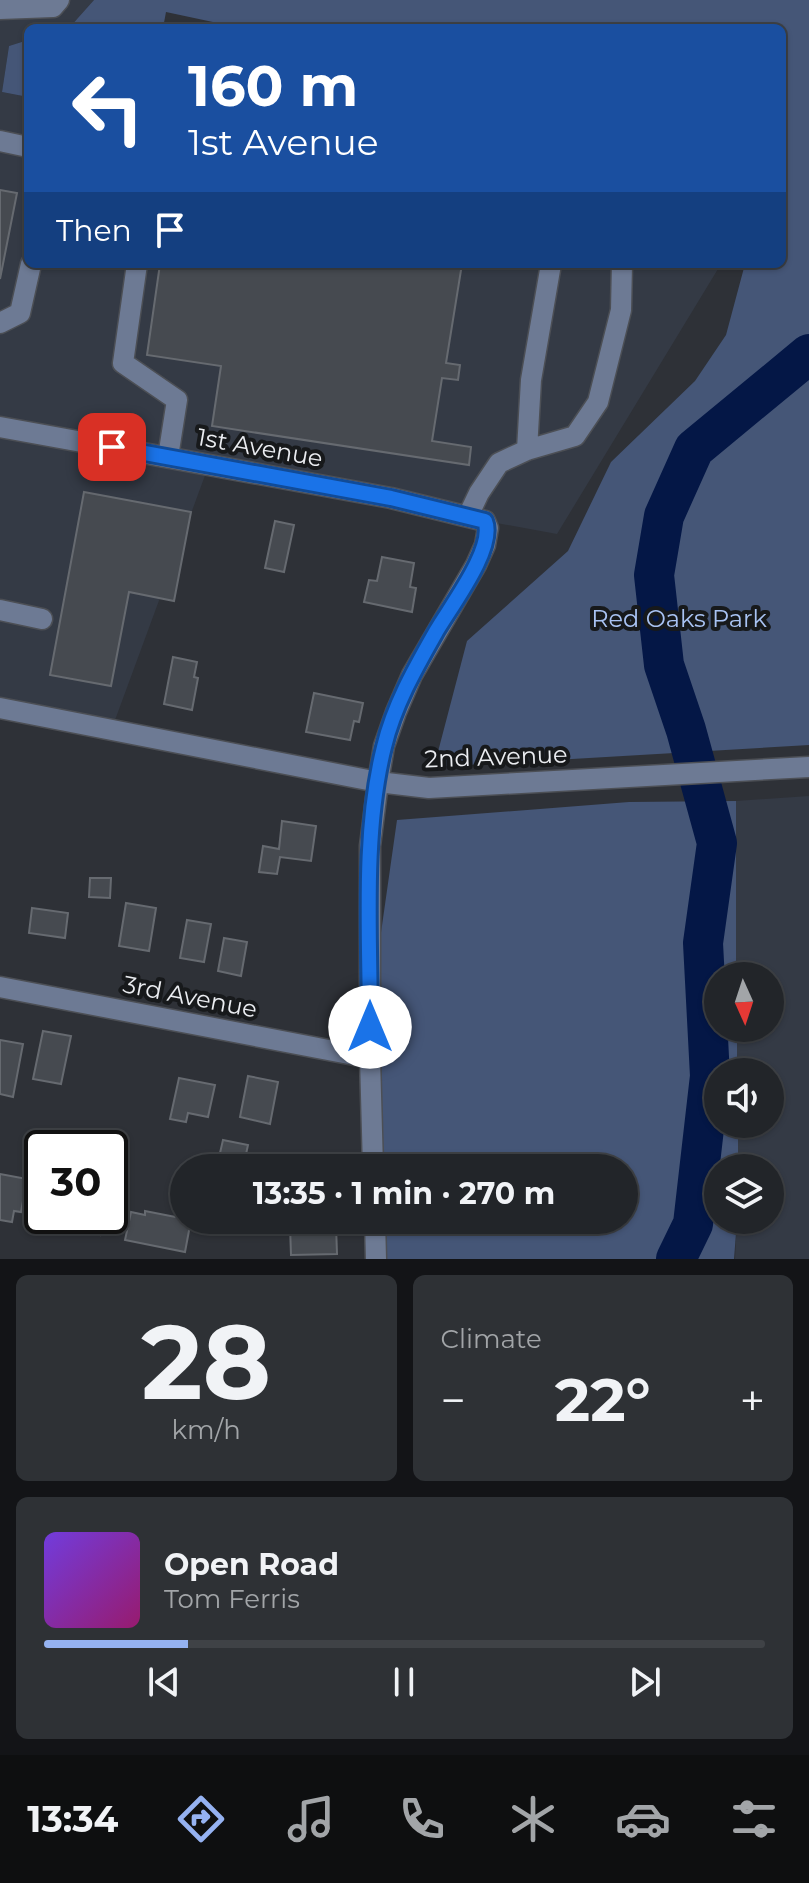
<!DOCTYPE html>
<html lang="en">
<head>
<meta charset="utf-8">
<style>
  body { margin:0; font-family:Montserrat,sans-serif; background:#2e3135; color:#f1f3f6; height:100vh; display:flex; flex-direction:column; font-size:30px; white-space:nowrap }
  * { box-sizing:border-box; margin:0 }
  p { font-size:26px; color:#a2a5a8 }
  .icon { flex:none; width:44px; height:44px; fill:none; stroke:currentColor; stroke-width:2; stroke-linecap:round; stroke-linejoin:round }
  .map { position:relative; height:1259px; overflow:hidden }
  .details { display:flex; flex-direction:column; gap:16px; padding:16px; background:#131417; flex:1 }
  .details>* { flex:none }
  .hud { position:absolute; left:24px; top:24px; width:762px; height:244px; border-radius:12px; box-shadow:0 2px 6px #0004,0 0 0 2px #3f4246; background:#1a4fa0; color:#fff; overflow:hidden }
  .needle { width:52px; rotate:177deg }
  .controls { position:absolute; left:704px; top:962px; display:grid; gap:16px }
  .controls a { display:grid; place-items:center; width:80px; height:80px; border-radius:50%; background:#222529; box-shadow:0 2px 6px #0004,0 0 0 2px #3f4246; font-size:40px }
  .speed { position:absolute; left:24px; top:1130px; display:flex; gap:16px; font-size:40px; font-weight:700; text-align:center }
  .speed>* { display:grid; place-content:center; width:104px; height:104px; border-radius:50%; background:#222529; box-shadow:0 2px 6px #0004,0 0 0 2px #3f4246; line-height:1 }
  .speed .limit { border:4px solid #111; border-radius:12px; background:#fff; color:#111 }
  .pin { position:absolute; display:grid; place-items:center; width:68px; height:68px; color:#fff; margin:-34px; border-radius:16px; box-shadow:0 4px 12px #0006 }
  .me { position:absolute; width:88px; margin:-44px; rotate:0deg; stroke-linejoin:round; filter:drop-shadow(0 0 6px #0008) }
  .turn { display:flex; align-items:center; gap:28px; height:168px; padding:0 32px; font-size:36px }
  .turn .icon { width:104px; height:104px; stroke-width:2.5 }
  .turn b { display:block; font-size:56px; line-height:68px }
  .then { display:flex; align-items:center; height:76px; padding:0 32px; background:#0003; gap:16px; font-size:30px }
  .big { font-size:60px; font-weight:700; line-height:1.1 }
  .details .tile { flex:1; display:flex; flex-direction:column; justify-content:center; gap:12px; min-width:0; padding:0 28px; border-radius:12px; background:#2e3135 }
  .details .dial { align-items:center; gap:0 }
  .dial b { font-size:104px; line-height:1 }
  .song { display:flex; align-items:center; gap:24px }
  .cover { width:96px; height:96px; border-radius:12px; background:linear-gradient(135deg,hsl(260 70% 55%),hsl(320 70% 35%)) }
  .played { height:8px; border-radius:4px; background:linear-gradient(90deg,#95b2f1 20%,#3f4246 20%) }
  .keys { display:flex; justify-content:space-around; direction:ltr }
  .heat { display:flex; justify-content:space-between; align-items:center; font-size:44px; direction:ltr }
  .details .tiles { flex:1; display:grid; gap:16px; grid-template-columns:1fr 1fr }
  .tile:last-child { grid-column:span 2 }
  .trip { position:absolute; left:170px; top:1154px; width:468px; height:80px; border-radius:40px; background:#222529; box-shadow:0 2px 6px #0004,0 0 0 2px #3f4246; font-weight:700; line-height:80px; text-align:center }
  .menu { display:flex; height:128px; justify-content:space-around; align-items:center; background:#0e0f10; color:#a2a5a8 }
  .menu .icon { width:56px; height:56px }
  .menu .active { color:#95b2f1 }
  .menu b { font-size:36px; color:#f1f3f6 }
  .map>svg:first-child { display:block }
  .built { fill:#343a45 }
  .green { fill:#455677 }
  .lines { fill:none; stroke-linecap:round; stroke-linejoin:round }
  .river { stroke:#041746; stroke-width:40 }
  .building { fill:#464a50; stroke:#666a70; stroke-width:2 }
  .minor-casing { stroke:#4c4f55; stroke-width:23 }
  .minor { stroke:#6d7a94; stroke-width:20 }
  .route-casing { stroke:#114b97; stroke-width:20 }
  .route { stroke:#1a73e8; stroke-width:14 }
  .labels { text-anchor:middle; stroke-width:8; stroke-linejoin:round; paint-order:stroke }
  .street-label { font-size:24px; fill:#ebedf1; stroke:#17191b }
  .park-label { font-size:24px; fill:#a9c3f3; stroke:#17191b }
</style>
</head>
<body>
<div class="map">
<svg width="809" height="1259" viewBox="0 0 809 1259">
  <rect width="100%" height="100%" fill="#2e3137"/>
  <path class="built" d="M0,0H94L69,28H28V40L9,46L2,92L28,97V264H721L557,534L207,470L111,731L0,710Z
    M809,796V1259H735L737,1220H770V1168H738V1124H770V1072H737V1028H770V976H736V801Z"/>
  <path class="green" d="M94,0H809V745L434,767L467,641L568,551L611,462L695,381L726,335L745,264H782V28H241L166,12L163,28H69Z
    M28,40V97L2,92L9,46Z
    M736,801V976H718V1028H737V1072H718V1124H738V1168H718V1220H737L734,1259H370L372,1220H624V1168H375L371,1003L397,820L629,802Z"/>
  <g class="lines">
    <path class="river" d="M676,1259L693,1224L710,1076L703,943L717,843L686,730L664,665L654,575L664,516L694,449L809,354"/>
  </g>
  <path class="building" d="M0,190L17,193L0,279Z
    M160,264H462L446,363L460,365L458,380L442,378L432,441L471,447L469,465L212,426L221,366L147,355Z
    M84,492L191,512L174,601L129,592L111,686L50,675Z
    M275,521L294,525L284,572L265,568Z
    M382,557L414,563L410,587L416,588L412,612L364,602L369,580L377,581Z
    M173,657L197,662L194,677L198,678L192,710L164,704Z
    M314,693L363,703L359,722L354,721L350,740L306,732Z
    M282,821L316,826L311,861L280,857L277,874L259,872L263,846L279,849Z
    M90,878H111L110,898L89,897Z
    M126,903L156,908L149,951L119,946Z
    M32,908L68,913L65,938L29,933Z
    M187,920L211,924L204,962L180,958Z
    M224,938L247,942L241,976L218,971Z
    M43,1031L71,1036L61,1084L33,1079Z
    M0,1040L23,1044L13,1097L0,1094Z
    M248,1076L278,1082L270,1124L240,1117Z
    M179,1078L215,1085L208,1117L188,1113L186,1122L170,1119Z
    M223,1140L248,1145L243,1168L217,1166Z
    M0,1174L27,1179L21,1212L14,1211L12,1222L0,1220Z
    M145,1211L191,1220L185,1252L125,1240L131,1212L145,1215Z
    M48,1216H104L100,1235L46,1224Z
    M336,1225L337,1254L291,1255L290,1226Z"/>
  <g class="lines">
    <g class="minor-casing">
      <path id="minor" d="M0,9L53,7L59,0
        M0,141L28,147
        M137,264L123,363L177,400L168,457
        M0,323L20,313L31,264
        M0,427L391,498L485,521L488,528L485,545L476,565L412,675L396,712L384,746L378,782L370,846V1058L373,1168
        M527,450L531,380L551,264
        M468,516L479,493L499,463L527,450L575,436L598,402L621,310L622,264
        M0,610L42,619
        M0,708L378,782L429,788L809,767
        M0,987L370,1058
        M375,1220L376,1259"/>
    </g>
    <use href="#minor" class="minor"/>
  </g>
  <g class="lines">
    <g class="route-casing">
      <path id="route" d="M112,447L391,498L485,521C496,547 451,606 437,630C416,667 394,705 384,747C362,834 370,938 370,1027"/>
    </g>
    <use href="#route" class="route"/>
  </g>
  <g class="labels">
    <g class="street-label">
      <text transform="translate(260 448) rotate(10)" y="8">1st Avenue</text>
      <text transform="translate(496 757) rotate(-2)" y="8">2nd Avenue</text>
      <text transform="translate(190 997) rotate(11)" y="8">3rd Avenue</text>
    </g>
    <g class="park-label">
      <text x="679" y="627">Red Oaks Park</text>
    </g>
  </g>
</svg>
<div class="controls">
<a><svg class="needle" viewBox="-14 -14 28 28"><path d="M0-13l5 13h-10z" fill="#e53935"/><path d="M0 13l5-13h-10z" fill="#a2a5a8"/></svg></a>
<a><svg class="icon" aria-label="sound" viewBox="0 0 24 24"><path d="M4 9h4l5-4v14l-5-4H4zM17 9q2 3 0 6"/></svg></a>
<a><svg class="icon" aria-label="layers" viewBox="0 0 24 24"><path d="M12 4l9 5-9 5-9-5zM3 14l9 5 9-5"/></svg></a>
</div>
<div class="speed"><div class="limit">30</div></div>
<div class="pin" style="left:112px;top:447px;background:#d93025"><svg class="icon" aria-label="arrive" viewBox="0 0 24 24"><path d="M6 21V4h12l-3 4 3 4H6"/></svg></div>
<svg class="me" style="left:370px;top:1027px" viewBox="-20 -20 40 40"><circle r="19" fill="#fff"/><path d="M0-13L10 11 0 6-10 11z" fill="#1a73e8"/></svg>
<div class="trip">13:35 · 1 min · 270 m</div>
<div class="hud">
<div class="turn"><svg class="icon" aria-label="left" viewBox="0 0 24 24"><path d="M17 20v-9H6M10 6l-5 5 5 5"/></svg><div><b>160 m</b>1st Avenue</div></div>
<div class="then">Then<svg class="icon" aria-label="arrive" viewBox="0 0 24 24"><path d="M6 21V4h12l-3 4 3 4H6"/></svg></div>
</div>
</div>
<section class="details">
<div class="tiles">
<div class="tile dial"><b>28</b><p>km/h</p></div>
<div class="tile"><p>Climate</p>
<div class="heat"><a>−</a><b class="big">22°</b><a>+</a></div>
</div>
<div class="tile">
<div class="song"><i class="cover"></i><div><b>Open Road</b><p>Tom Ferris</p></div></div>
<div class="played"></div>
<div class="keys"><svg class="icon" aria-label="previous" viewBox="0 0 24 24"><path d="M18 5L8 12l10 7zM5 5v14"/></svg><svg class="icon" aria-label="pause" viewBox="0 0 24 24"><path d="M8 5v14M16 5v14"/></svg><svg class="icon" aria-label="next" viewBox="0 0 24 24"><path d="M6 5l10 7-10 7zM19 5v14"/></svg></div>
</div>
</div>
</section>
<nav class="menu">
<b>13:34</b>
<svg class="icon active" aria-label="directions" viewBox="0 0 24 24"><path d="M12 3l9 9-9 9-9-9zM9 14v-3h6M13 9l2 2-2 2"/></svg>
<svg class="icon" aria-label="music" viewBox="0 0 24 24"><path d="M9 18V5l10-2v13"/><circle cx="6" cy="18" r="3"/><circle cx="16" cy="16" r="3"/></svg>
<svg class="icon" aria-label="phone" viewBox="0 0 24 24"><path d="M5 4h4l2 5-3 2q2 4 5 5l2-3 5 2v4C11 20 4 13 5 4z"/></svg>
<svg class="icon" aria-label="climate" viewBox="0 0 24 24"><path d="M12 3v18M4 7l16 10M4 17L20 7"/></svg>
<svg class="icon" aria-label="car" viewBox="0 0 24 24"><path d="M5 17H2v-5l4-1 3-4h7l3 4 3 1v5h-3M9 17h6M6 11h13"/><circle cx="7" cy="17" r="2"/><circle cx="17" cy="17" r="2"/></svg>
<svg class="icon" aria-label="filters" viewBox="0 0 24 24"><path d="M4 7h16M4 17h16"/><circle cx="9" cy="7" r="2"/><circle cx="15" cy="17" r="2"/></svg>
</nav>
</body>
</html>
